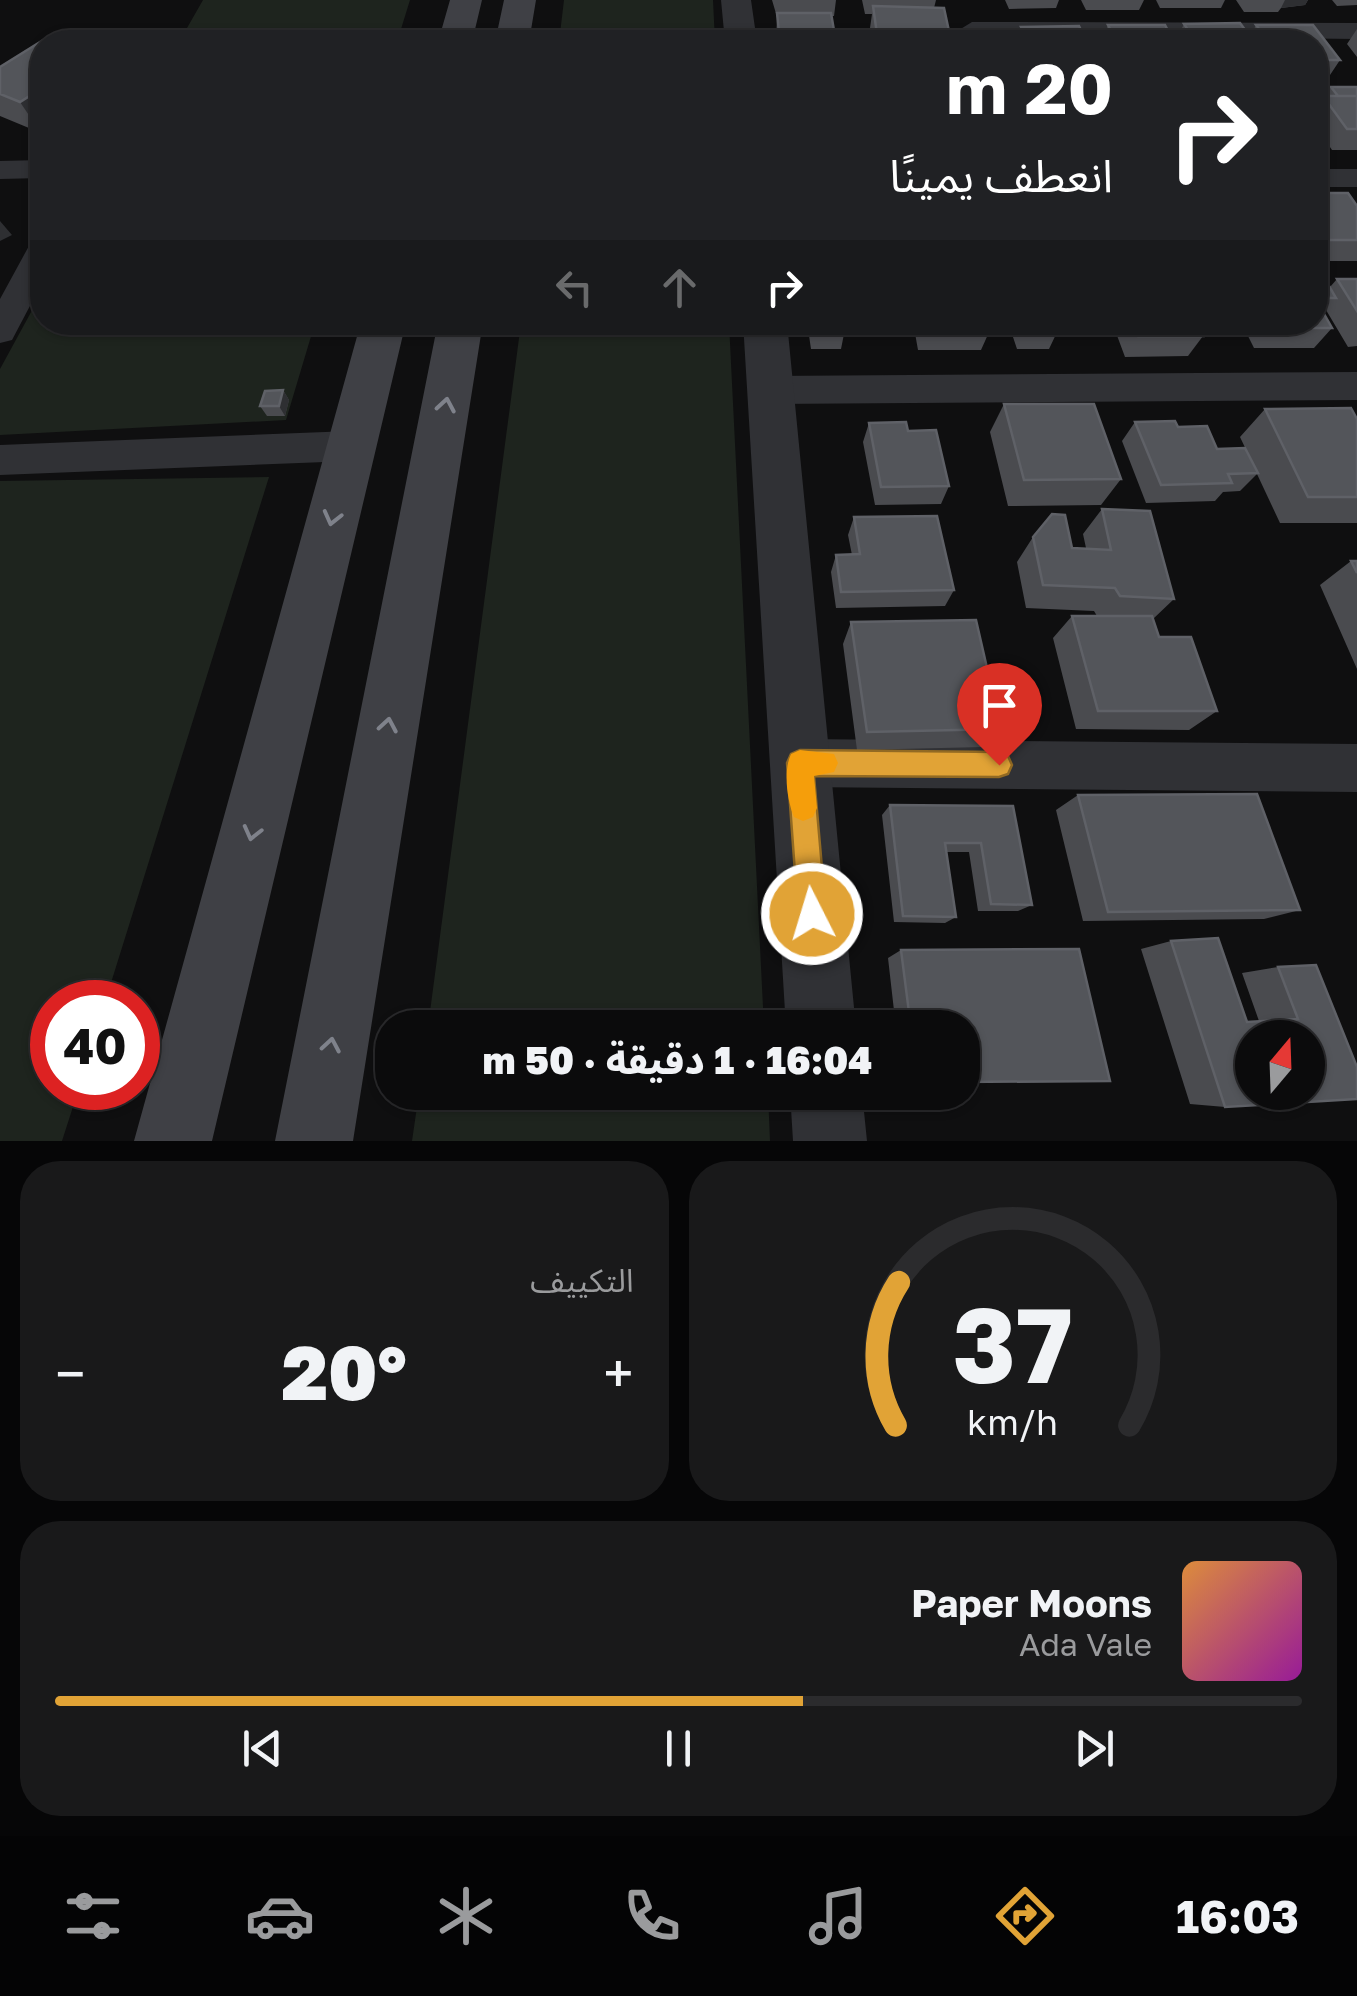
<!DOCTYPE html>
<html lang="ar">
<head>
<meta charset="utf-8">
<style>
  body { margin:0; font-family:"Golos Text","Noto Sans Arabic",sans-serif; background:#19191a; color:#f1f3f6; direction:rtl; height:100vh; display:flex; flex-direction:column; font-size:38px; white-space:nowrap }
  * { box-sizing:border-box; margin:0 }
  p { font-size:32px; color:#9a9b9d }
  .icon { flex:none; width:55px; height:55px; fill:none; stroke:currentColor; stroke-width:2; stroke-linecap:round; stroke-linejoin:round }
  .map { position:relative; height:1141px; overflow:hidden; direction:ltr }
  .panel { display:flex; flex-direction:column; gap:20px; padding:20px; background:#060607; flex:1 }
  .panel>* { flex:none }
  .top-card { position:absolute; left:30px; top:30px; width:1298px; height:305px; border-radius:40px; box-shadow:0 2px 8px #0004,0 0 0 2px #2b2b2d; direction:rtl; background:#202124; color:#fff; overflow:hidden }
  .needle { width:65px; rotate:19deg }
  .buttons { position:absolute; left:1235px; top:1020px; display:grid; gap:20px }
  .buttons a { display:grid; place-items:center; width:90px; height:90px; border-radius:50%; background:#0b0b0c; box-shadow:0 2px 8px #0004,0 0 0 2px #2b2b2d; font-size:50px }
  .speed { position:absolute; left:30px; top:980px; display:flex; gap:20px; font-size:50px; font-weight:700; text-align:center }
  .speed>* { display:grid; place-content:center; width:130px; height:130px; border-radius:50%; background:#0b0b0c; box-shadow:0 2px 8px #0004,0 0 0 2px #2b2b2d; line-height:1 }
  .speed .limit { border:15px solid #d22; background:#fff; color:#111 }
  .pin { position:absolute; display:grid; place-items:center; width:85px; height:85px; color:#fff; margin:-102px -42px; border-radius:50% 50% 50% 0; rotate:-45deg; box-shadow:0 0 10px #0007 }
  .pin .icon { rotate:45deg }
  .me { position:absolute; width:110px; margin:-55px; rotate:355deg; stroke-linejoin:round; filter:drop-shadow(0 0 8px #0008) }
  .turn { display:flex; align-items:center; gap:35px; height:210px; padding:0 50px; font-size:45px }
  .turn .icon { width:130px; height:130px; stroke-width:2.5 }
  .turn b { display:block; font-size:70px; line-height:85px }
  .lanes { display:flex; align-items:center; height:95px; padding:0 50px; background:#0003; justify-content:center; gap:50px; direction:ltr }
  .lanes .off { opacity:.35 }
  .big { font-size:75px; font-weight:800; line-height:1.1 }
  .panel .card { flex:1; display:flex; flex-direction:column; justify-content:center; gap:15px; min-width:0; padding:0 35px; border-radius:40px; background:#19191a }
  .panel .dial { align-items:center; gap:0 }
  .dial svg { height:260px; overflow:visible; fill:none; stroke:#2b2b2d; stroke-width:7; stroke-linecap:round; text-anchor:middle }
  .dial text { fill:#f1f3f6; stroke:none }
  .song { display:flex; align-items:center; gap:30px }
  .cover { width:120px; height:120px; border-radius:15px; background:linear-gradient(135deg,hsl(30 70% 55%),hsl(300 70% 35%)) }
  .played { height:10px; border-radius:5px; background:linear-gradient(90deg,#e1a336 60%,#2b2b2d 60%) }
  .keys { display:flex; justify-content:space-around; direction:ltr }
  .heat { display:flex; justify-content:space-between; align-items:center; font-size:55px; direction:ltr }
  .panel .tiles { flex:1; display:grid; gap:20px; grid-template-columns:1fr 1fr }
  .card:last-child { grid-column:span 2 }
  .trip { position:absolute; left:375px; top:1010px; width:605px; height:100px; border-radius:40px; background:#0b0b0c; box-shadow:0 2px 8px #0004,0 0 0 2px #2b2b2d; font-weight:800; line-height:100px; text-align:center; direction:rtl }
  .dock { display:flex; height:160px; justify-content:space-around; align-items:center; background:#040405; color:#9a9b9d }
  .dock .icon { width:70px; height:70px }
  .dock .active { color:#e1a336 }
  .dock b { font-size:45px; color:#f1f3f6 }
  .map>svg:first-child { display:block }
  .green { fill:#1e241e }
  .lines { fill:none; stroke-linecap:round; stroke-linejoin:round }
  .minor { fill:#303135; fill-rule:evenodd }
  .tertiary { fill:#303135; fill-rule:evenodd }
  .secondary { fill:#3f4045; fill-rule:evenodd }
  .wall { fill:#4a4b4f }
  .shaded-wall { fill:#2e2f32 }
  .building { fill:#53555a; stroke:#5f6167; stroke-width:2.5; fill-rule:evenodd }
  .oneway { stroke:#7f828b }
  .route { fill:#e1a336; stroke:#926a23; stroke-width:2.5 }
  .slow { fill:#f59e0b }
</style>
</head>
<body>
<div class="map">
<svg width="1357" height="1141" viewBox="0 0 1357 1141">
  <rect width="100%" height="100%" fill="#0f0f10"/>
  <path class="green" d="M203,0H410L397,42H179Z
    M564,0H713L715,42H559Z
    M42,292V322L315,323L286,420L0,435V369Z
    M521,323H729L764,1027H428Z
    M269,477L105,1002H52V1088H79L62,1141H0V481Z
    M419,1093H768L770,1141H412Z"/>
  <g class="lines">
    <path class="minor" d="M972,22L1357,23V39L963,35L959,30Z
      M42,160V178L0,179V161Z
      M1315,169H1357V187H1315Z
      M42,241V283L12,340L0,343V299L30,244Z
      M1357,372V400L770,404L757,400L752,390L757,380L770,376Z
      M351,431L365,435L370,446L365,457L351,461L0,475V445Z
      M800,739L1357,744V792L800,787L783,780L776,763L783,746Z"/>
    <path class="tertiary" d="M721,0H751L757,42H725Z
      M743,322H787L856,1028H786Z
      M790,1092H862L867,1141H793Z"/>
    <path class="secondary" d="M450,0H482L472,42H438Z
      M504,0H536L529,42H495Z
      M361,322H406L212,1141H134Z
      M438,322H483L353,1141H275Z"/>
  </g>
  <path class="wall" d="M772,0H836L834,16H832L836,42H776L777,17Z
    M862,0H936L934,8L950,36L948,42H872L870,28L872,14H865Z
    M1005,0H1059L1056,8L1009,9Z
    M1081,0H1144L1139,10H1086Z
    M1156,0H1225L1221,8H1160Z
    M1236,0H1308L1305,5L1281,8L1278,12H1244Z
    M1332,0H1357V5L1337,6Z
    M1240,23L1250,37L1256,25H1313L1340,60L1326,81H1315V42H1175L1184,24Z
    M1108,25L1174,42H1101Z
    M1021,27L1087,42H1016Z
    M1357,29V57L1347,44Z
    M42,42V132L41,133L0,116V67Z
    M1331,87H1357V150H1332L1315,125V109Z
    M1315,193L1357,206V261H1315Z
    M1315,279L1330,287L1337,279H1357V346L1348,347L1326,310L1323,313L1332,328L1314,348H1254L1241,322H1315Z
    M42,280V304L34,294Z
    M807,322H844L845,329L841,349H811Z
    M913,322H988L990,330L981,350H918Z
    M1008,322H1096L1095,324L1058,325L1059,328L1049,349H1017Z
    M1112,322H1197L1203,336L1188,356L1125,357Z
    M283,390L289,400L285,416H267L260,406Z
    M1004,404L1121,479L1101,505L1008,506L990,432Z
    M1265,409L1357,419V523H1280L1257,474L1240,491L1223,492L1215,501L1146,503L1122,441L1135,422L1178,427L1217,449L1250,458L1240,437Z
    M869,423L908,431L949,486L941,504L875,505L863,442Z
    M1102,509L1174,599L1153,619L1159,637L1217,711L1189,730L1076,729L1053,638L1072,616H1097L1094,611L1026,608L1017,562L1033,537L1072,548H1086L1083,534Z
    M854,517L954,590L945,606L836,608L831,572L836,555H852L848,535Z
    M1351,561H1357V669L1320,585Z
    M851,622L1001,729L984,747L857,750L843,644Z
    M1078,795L1300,910L1264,919L1083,921L1056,810Z
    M890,805L1013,806L1032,905L1018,911H978L969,852H946L956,917L945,923L894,922L882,815Z
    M1171,941L1247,1022L1259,1021L1242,973L1278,967L1357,1067L1225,1107L1190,1104L1141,949Z
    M901,950L962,1028H896L888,958Z"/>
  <path class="shaded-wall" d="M1285,0H1308L1305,5L1281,8Z
    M42,88V132L41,133L20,102Z
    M0,221L12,235L0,241Z
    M283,390L289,400L285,416L279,406Z"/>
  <path class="building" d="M873,6L944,8L950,36L877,34Z
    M777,13H831L836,42H780Z
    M1240,23L1254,42H1196L1184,24Z
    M1108,25H1165L1174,42H1117Z
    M1256,25H1313L1340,60H1315V42H1269Z
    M1079,26L1087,42H1028L1021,27Z
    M48,37L66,42H42V88L20,102L0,94V67Z
    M1331,87H1357V96H1338Z
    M1323,96H1357V129H1347Z
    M1315,193H1348L1357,206V240H1315Z
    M1315,279H1325L1336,298H1315Z
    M1337,279H1357V311Z
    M42,280V294H34Z
    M1315,298L1332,328H1270L1267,322H1315Z
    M813,322H844L845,329H814Z
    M923,322H988L990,330L924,329Z
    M1024,322H1057L1059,328L1026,329Z
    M1132,322H1197L1203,336H1138Z
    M283,390L279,406H260L265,391Z
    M1004,404H1094L1121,479L1024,480Z
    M1351,408L1357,419V497H1308L1265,409Z
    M1175,421L1178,427L1207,426L1217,449L1245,448L1258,473L1228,474L1232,483L1161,485L1135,422Z
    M906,422L908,431L936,430L949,486L881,487L869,423Z
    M1102,509L1150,511L1174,599L1120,596L1115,588L1043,585L1033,537L1052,514L1065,515L1072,548L1111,550Z
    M937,516L954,590L841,592L836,555L860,554L854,517Z
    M1351,561H1357V573Z
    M1072,616H1152L1159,637H1191L1217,711H1098Z
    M976,620L1001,729L867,732L851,622Z
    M1257,794L1300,910L1108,912L1078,795Z
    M890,805L1013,806L1032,905L991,904L981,843H945L956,917L903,916Z
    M1218,938L1247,1022L1298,1019L1278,967L1316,965L1357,1067V1099L1225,1107L1171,941ZM1252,1038H1308V1092H1252Z
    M1079,949L1110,1081L962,1082V1028H911L901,950Z"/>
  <defs><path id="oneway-chevron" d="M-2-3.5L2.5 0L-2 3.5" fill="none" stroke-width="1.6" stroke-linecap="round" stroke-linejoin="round" transform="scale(2.5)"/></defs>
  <g class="oneway">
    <use href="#oneway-chevron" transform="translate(446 405) rotate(-80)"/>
    <use href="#oneway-chevron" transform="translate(332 518) rotate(104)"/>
    <use href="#oneway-chevron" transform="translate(388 725) rotate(-80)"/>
    <use href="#oneway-chevron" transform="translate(252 833) rotate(104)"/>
    <use href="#oneway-chevron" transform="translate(331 1045) rotate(-80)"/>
  </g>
  <path class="route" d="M800,750L999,752L1008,756L1012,765L1008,774L999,777L814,776L826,914L822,924L812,928L802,924L798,914L787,763L791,754Z"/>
  <path class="slow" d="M800,750L834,754L838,763L834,772L814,776L817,808L813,817L803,821L794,817C787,800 783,771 791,754Z"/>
</svg>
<div class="buttons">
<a><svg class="needle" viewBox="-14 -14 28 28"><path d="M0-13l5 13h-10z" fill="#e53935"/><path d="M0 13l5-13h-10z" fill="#9a9b9d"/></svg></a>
</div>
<div class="speed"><div class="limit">40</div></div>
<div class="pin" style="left:999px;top:765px;background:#d93025"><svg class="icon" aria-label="arrive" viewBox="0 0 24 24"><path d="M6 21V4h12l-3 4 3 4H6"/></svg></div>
<svg class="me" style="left:812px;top:914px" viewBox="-20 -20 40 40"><circle r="17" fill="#e1a336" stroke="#fff" stroke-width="3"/><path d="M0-11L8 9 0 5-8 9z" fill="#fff"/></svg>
<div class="trip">16:04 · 1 دقيقة · 50 m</div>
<div class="top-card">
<div class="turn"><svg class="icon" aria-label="right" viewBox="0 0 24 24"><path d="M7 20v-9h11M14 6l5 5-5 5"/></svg><div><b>20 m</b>انعطف يمينًا</div></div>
<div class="lanes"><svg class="icon off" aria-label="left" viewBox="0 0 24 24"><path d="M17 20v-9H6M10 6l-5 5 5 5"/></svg><svg class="icon off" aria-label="ahead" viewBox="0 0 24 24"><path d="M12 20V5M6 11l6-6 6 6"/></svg><svg class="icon" aria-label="right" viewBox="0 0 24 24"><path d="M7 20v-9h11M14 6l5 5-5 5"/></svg></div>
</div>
</div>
<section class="panel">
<div class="tiles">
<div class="card dial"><svg viewBox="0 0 100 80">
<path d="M14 69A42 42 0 1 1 86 69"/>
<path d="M14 69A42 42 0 0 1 15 25" stroke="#e1a336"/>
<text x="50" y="56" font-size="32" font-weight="700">37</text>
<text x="50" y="72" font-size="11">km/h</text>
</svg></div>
<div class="card"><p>التكييف</p>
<div class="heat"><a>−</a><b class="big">20°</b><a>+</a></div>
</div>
<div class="card">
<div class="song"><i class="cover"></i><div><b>Paper Moons</b><p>Ada Vale</p></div></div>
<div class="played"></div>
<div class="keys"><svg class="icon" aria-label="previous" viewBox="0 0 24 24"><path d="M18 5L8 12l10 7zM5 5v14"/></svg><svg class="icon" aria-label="pause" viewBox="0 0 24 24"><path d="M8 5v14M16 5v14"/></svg><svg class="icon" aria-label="next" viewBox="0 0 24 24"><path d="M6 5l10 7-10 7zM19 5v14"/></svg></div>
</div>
</div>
</section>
<nav class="dock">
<b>16:03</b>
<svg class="icon active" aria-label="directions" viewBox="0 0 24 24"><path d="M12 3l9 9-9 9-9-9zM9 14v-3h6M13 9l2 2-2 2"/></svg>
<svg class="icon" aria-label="music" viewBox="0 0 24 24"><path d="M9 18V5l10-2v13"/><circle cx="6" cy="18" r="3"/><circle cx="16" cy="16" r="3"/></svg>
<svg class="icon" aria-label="phone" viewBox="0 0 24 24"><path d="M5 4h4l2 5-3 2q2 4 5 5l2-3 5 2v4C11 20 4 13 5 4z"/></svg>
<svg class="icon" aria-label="climate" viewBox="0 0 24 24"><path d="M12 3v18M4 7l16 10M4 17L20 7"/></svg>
<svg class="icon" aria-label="car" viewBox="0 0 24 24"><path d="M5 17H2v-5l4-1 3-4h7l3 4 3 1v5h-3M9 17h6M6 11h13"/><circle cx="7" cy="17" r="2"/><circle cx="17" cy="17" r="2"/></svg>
<svg class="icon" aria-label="filters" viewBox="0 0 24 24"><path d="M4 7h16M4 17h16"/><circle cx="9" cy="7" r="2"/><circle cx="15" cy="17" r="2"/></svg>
</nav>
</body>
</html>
